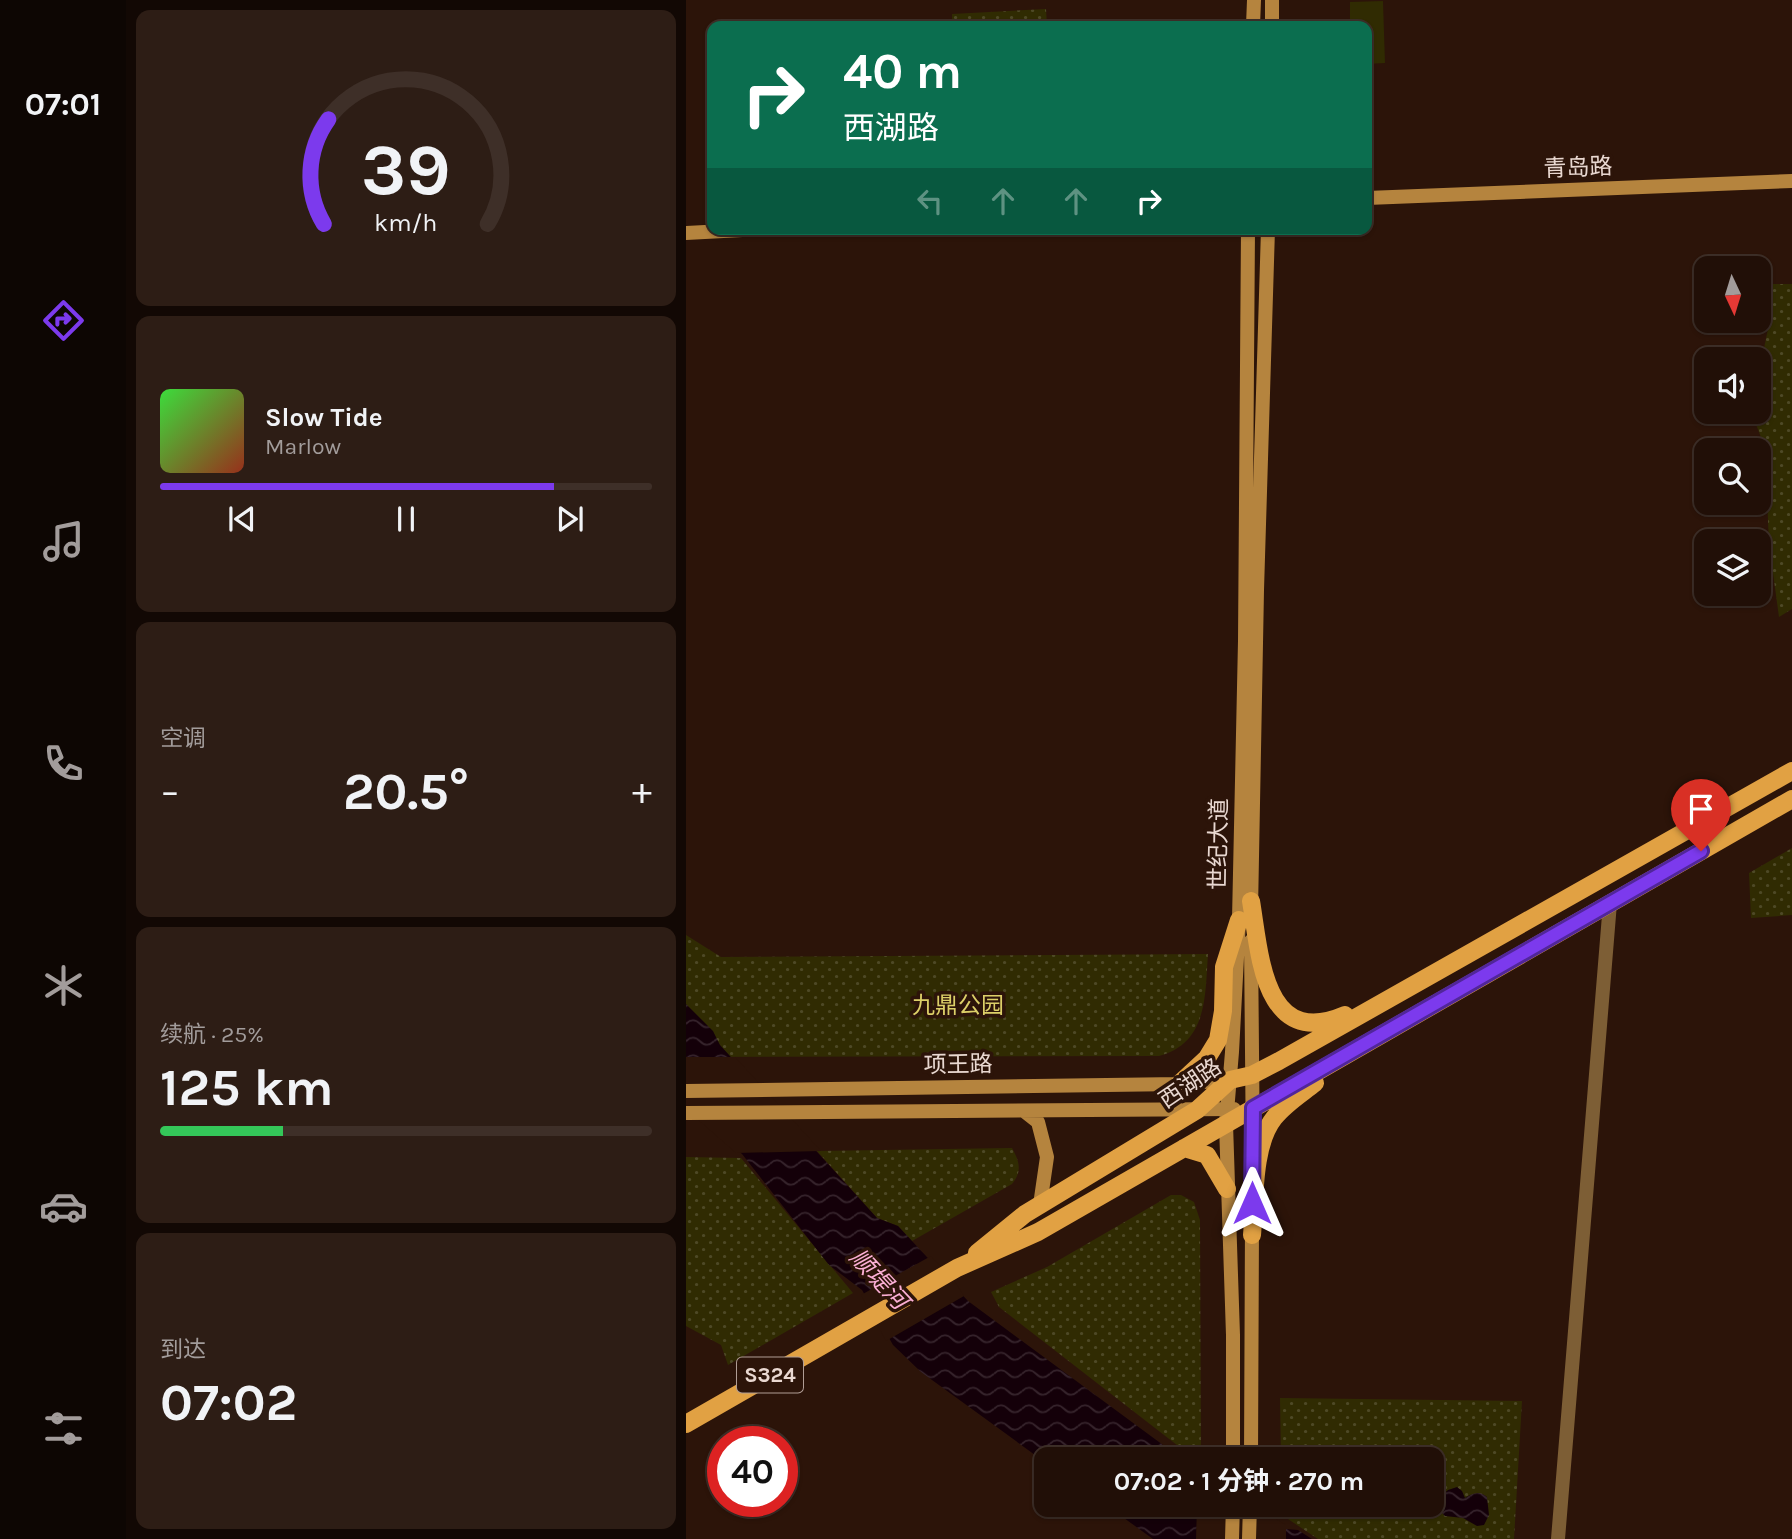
<!DOCTYPE html>
<html lang="zh">
<head>
<meta charset="utf-8">
<style>
  body { margin:0; font-family:Karla,"Noto Sans SC",sans-serif; background:#2d1d15; color:#f1f3f6; height:100vh; display:flex; flex-direction:column; font-size:26px; white-space:nowrap }
  * { box-sizing:border-box; margin:0 }
  p { font-size:23px; color:#a29c9b }
  .icon { flex:none; width:38px; height:38px; fill:none; stroke:currentColor; stroke-width:2; stroke-linecap:round; stroke-linejoin:round }
  .map { position:relative; flex:1; overflow:hidden }
  .sheet { display:flex; flex-direction:column; gap:10px; padding:10px; background:#120804; width:560px }
  .sheet>* { flex:none }
  .banner { position:absolute; left:21px; top:21px; width:665px; height:214px; border-radius:14px; box-shadow:0 2px 5px #0004,0 0 0 2px #3e2f28; background:#0b6e4f; color:#fff; overflow:hidden }
  .needle { width:46px; rotate:176deg }
  .controls { position:absolute; left:1008px; top:256px; display:grid; gap:14px }
  .controls a { display:grid; place-items:center; width:77px; height:77px; border-radius:14px; background:#210f07; box-shadow:0 2px 5px #0004,0 0 0 2px #3e2f28; font-size:35px }
  .speed { position:absolute; left:21px; top:1426px; display:flex; gap:14px; font-size:35px; font-weight:700; text-align:center }
  .speed>* { display:grid; place-content:center; width:91px; height:91px; border-radius:50%; background:#210f07; box-shadow:0 2px 5px #0004,0 0 0 2px #3e2f28; line-height:1 }
  .speed .limit { border:10px solid #d22; background:#fff; color:#111 }
  .pin { position:absolute; display:grid; place-items:center; width:60px; height:60px; color:#fff; margin:-72px -30px; border-radius:50% 50% 50% 0; rotate:-45deg; box-shadow:0 0 7px #0007 }
  .pin .icon { rotate:45deg }
  .me { position:absolute; width:77px; margin:-38px; rotate:0deg; stroke-linejoin:round; filter:drop-shadow(0 0 5px #0008) }
  .turn { display:flex; align-items:center; gap:24px; height:147px; padding:0 21px; font-size:32px }
  .turn .icon { width:91px; height:91px; stroke-width:2.5 }
  .turn b { display:block; font-size:49px; line-height:60px }
  .lanes { display:flex; align-items:center; height:66px; padding:0 21px; background:#0003; justify-content:center; gap:35px; direction:ltr }
  .lanes .off { opacity:.35 }
  .big { font-size:52px; font-weight:700; line-height:1.1 }
  .sheet .card { flex:1; display:flex; flex-direction:column; justify-content:center; gap:10px; min-width:0; padding:0 24px; border-radius:14px; background:#2d1d15 }
  .sheet .dial { align-items:center; gap:0 }
  .dial svg { height:182px; overflow:visible; fill:none; stroke:#3e2f28; stroke-width:7; stroke-linecap:round; text-anchor:middle }
  .dial text { fill:#f1f3f6; stroke:none }
  .song { display:flex; align-items:center; gap:21px }
  .cover { width:84px; height:84px; border-radius:10px; background:linear-gradient(135deg,hsl(120 70% 55%),hsl(10 70% 35%)) }
  .played { height:7px; border-radius:4px; background:linear-gradient(90deg,#7c3aed 80%,#3e2f28 80%) }
  .keys { display:flex; justify-content:space-around; direction:ltr }
  .heat { display:flex; justify-content:space-between; align-items:center; font-size:38px; direction:ltr }
  .charge { height:10px; border-radius:5px; background:linear-gradient(90deg,#34c759 25%,#3e2f28 0) }
  .trip { position:absolute; left:348px; top:1447px; width:410px; height:70px; border-radius:14px; background:#210f07; box-shadow:0 2px 5px #0004,0 0 0 2px #3e2f28; font-weight:700; line-height:70px; text-align:center }
  main { display:flex; flex:1; min-height:0 }
  .tab-bar { display:flex; flex-direction:column; width:126px; justify-content:space-around; align-items:center; background:#0d0603; color:#a29c9b }
  .tab-bar .icon { width:49px; height:49px }
  .tab-bar .current { color:#7c3aed }
  .tab-bar b { font-size:32px; color:#f1f3f6 }
  .map>svg:first-child { display:block }
  .green { fill:url(#green-dots) }
  .pitch { fill:#302b02 }
  .water { fill:url(#water-waves) }
  .pier { fill:#2c1409 }
  .lines { fill:none; stroke-linecap:round; stroke-linejoin:round }
  .street { stroke:#7d5e35; stroke-width:14 }
  .secondary { stroke:#b5843e; stroke-width:14 }
  .primary { stroke:#e1a143; stroke-width:18 }
  .route-casing { stroke:#51269a; stroke-width:18 }
  .route { stroke:#7c3aed; stroke-width:12 }
  .labels { text-anchor:middle; stroke-width:7; stroke-linejoin:round; paint-order:stroke }
  .shield { fill:#2c1409; stroke:#b09d95; stroke-width:2 }
  .shield-label { font-size:21px; font-weight:bold; fill:#e9d8d1 }
  .street-label { font-size:23px; fill:#e9d8d1; stroke:#2c1409 }
  .park-label { font-size:23px; fill:#dccf68; stroke:#2c1409 }
  .water-label { font-size:24px; font-style:italic; fill:#fbafd5; stroke:#2c1409 }
</style>
</head>
<body>
<main>
<nav class="tab-bar">
<b>07:01</b>
<svg class="icon current" aria-label="directions" viewBox="0 0 24 24"><path d="M12 3l9 9-9 9-9-9zM9 14v-3h6M13 9l2 2-2 2"/></svg>
<svg class="icon" aria-label="music" viewBox="0 0 24 24"><path d="M9 18V5l10-2v13"/><circle cx="6" cy="18" r="3"/><circle cx="16" cy="16" r="3"/></svg>
<svg class="icon" aria-label="phone" viewBox="0 0 24 24"><path d="M5 4h4l2 5-3 2q2 4 5 5l2-3 5 2v4C11 20 4 13 5 4z"/></svg>
<svg class="icon" aria-label="climate" viewBox="0 0 24 24"><path d="M12 3v18M4 7l16 10M4 17L20 7"/></svg>
<svg class="icon" aria-label="car" viewBox="0 0 24 24"><path d="M5 17H2v-5l4-1 3-4h7l3 4 3 1v5h-3M9 17h6M6 11h13"/><circle cx="7" cy="17" r="2"/><circle cx="17" cy="17" r="2"/></svg>
<svg class="icon" aria-label="filters" viewBox="0 0 24 24"><path d="M4 7h16M4 17h16"/><circle cx="9" cy="7" r="2"/><circle cx="15" cy="17" r="2"/></svg>
</nav>
<section class="sheet">
<div class="card dial"><svg viewBox="0 0 100 80">
<path d="M14 69A42 42 0 1 1 86 69"/>
<path d="M14 69A42 42 0 0 1 16 23" stroke="#7c3aed"/>
<text x="50" y="56" font-size="32" font-weight="700">39</text>
<text x="50" y="72" font-size="11">km/h</text>
</svg></div>
<div class="card">
<div class="song"><i class="cover"></i><div><b>Slow Tide</b><p>Marlow</p></div></div>
<div class="played"></div>
<div class="keys"><svg class="icon" aria-label="previous" viewBox="0 0 24 24"><path d="M18 5L8 12l10 7zM5 5v14"/></svg><svg class="icon" aria-label="pause" viewBox="0 0 24 24"><path d="M8 5v14M16 5v14"/></svg><svg class="icon" aria-label="next" viewBox="0 0 24 24"><path d="M6 5l10 7-10 7zM19 5v14"/></svg></div>
</div>
<div class="card"><p>空调</p>
<div class="heat"><a>−</a><b class="big">20.5°</b><a>+</a></div>
</div>
<div class="card"><p>续航 · 25%</p><b class="big">125 km</b><div class="charge"></div></div>
<div class="card"><p>到达</p><b class="big">07:02</b></div>
</section>
<div class="map">
<svg width="1106" height="1539" viewBox="0 0 1106 1539">
  <defs>
    <pattern id="green-dots" width="8" height="8" patternUnits="userSpaceOnUse" patternTransform="scale(1.75)"><rect width="8" height="8" fill="#302b02"/><path d="M2 2h.1M6 6h.1" fill="none" stroke="#4e4926" stroke-width="1.8" stroke-linecap="round"/></pattern>
    <pattern id="water-waves" width="16" height="10" patternUnits="userSpaceOnUse" patternTransform="scale(1.75)"><rect width="16" height="10" fill="#140009"/><path d="M0 5q4-4 8 0t8 0" fill="none" stroke="#36242c"/></pattern>
  </defs>
  <rect width="100%" height="100%" fill="#2c1409"/>
  <path class="green" d="M360,9L361,26H266V14Z
    M1080,284H1106V609L1093,617L1083,544L1079,448L1065,411H1073V372L1082,329Z
    M1106,848V915L1065,918L1063,873Z
    M0,935L35,957L522,954C519,995 522,1043 473,1056L0,1057Z
    M326,1148C334,1162 336,1172 326,1184L226,1241L212,1226L191,1218L131,1151Z
    M0,1157L55,1158L167,1293L42,1365L35,1345L0,1326Z
    M485,1195H495L508,1202L514,1220L515,1459H509L313,1307L305,1292L361,1267Z
    M594,1398L836,1401L828,1539H632L599,1517L598,1505H746V1460L595,1459Z"/>
  <path class="pitch" d="M697,1L699,63L681,64V26H664V2Z"/>
  <path class="water" d="M0,1004L27,1031L34,1045L191,1218L212,1226L282,1301L496,1459L360,1460V1463L235,1372L207,1345L176,1290L143,1265L56,1154L0,1104Z
    M771,1487L776,1491L779,1498C786,1493 794,1490 801,1497L803,1515L798,1525L791,1526L777,1518L759,1516L755,1512L754,1497L762,1490Z
    M420,1505H559L600,1529L612,1530L626,1539H467Z"/>
  <path class="pier" d="M0,1057H49L135,1151L50,1153L0,1109Z
    M245,1256L269,1282L278,1296L200,1341L175,1295Z
    M511,1505H566L600,1525V1539H510Z"/>
  <g class="lines">
    <path class="street" d="M872,1539L924,903"/>
    <path class="secondary" d="M567,26L568,0
      M586,26V0
      M681,198L1106,181
      M0,233L75,229
      M565,910L571,590L582,229
      M565,941L567,1162
      M0,1091L493,1084L544,1080
      M338,1111L352,1122L361,1157L354,1205
      M0,1113L548,1109
      M547,1460V1335L540,1124L546,1052L553,920L559,641L562,229
      M565,1460L566,1224
      M546,1539L547,1505
      M563,1539L564,1505"/>
    <path class="primary" d="M565,901C574,954 577,1050 659,1015
      M493,1084L521,1058L532,1040L537,1011L538,967L553,920
      M498,1148L521,1155L541,1189
      M566,1235C569,1201 566,1146 588,1118C599,1104 615,1094 629,1083
      M291,1253L339,1214L511,1110L544,1080L566,1075L593,1061L1106,771
      M0,1424L271,1268L352,1232L1106,799"/>
  </g>
  <g class="lines">
    <g class="route-casing">
      <path id="route" d="M566,1203L567,1108L1015,851"/>
    </g>
    <use href="#route" class="route"/>
  </g>
  <g class="labels">
    <rect class="shield" x="51" y="1357.5" width="66" height="35" rx="5"/>
    <g class="shield-label">
      <text x="84" y="1382">S324</text>
    </g>
    <g class="street-label">
      <text transform="translate(892 167) rotate(-2)" y="8">青岛路</text>
      <text transform="translate(532 844) rotate(-89)" y="8">世纪大道</text>
      <text transform="translate(272 1064) rotate(-1)" y="8">项王路</text>
      <text transform="translate(504 1083) rotate(-34)" y="8">西湖路</text>
    </g>
    <g class="park-label">
      <text x="272" y="1013">九鼎公园</text>
    </g>
    <g class="water-label">
      <text transform="translate(193 1279) rotate(47)" y="8">顺堤河</text>
    </g>
  </g>
</svg>
<div class="controls">
<a><svg class="needle" viewBox="-14 -14 28 28"><path d="M0-13l5 13h-10z" fill="#e53935"/><path d="M0 13l5-13h-10z" fill="#a29c9b"/></svg></a>
<a><svg class="icon" aria-label="sound" viewBox="0 0 24 24"><path d="M4 9h4l5-4v14l-5-4H4zM17 9q2 3 0 6"/></svg></a>
<a><svg class="icon" aria-label="search" viewBox="0 0 24 24"><circle cx="10" cy="10" r="6"/><path d="M15 15l6 6"/></svg></a>
<a><svg class="icon" aria-label="layers" viewBox="0 0 24 24"><path d="M12 4l9 5-9 5-9-5zM3 14l9 5 9-5"/></svg></a>
</div>
<div class="speed"><div class="limit">40</div></div>
<div class="pin" style="left:1015px;top:851px;background:#d93025"><svg class="icon" aria-label="arrive" viewBox="0 0 24 24"><path d="M6 21V4h12l-3 4 3 4H6"/></svg></div>
<svg class="me" style="left:566px;top:1203px" viewBox="-20 -20 40 40"><path d="M0-17L14 15 0 8-14 15z" fill="#7c3aed" stroke="#fff" stroke-width="4"/></svg>
<div class="trip">07:02 · 1 分钟 · 270 m</div>
<div class="banner">
<div class="turn"><svg class="icon" aria-label="right" viewBox="0 0 24 24"><path d="M7 20v-9h11M14 6l5 5-5 5"/></svg><div><b>40 m</b>西湖路</div></div>
<div class="lanes"><svg class="icon off" aria-label="left" viewBox="0 0 24 24"><path d="M17 20v-9H6M10 6l-5 5 5 5"/></svg><svg class="icon off" aria-label="ahead" viewBox="0 0 24 24"><path d="M12 20V5M6 11l6-6 6 6"/></svg><svg class="icon off" aria-label="ahead" viewBox="0 0 24 24"><path d="M12 20V5M6 11l6-6 6 6"/></svg><svg class="icon" aria-label="right" viewBox="0 0 24 24"><path d="M7 20v-9h11M14 6l5 5-5 5"/></svg></div>
</div>
</div>
</main>
</body>
</html>
